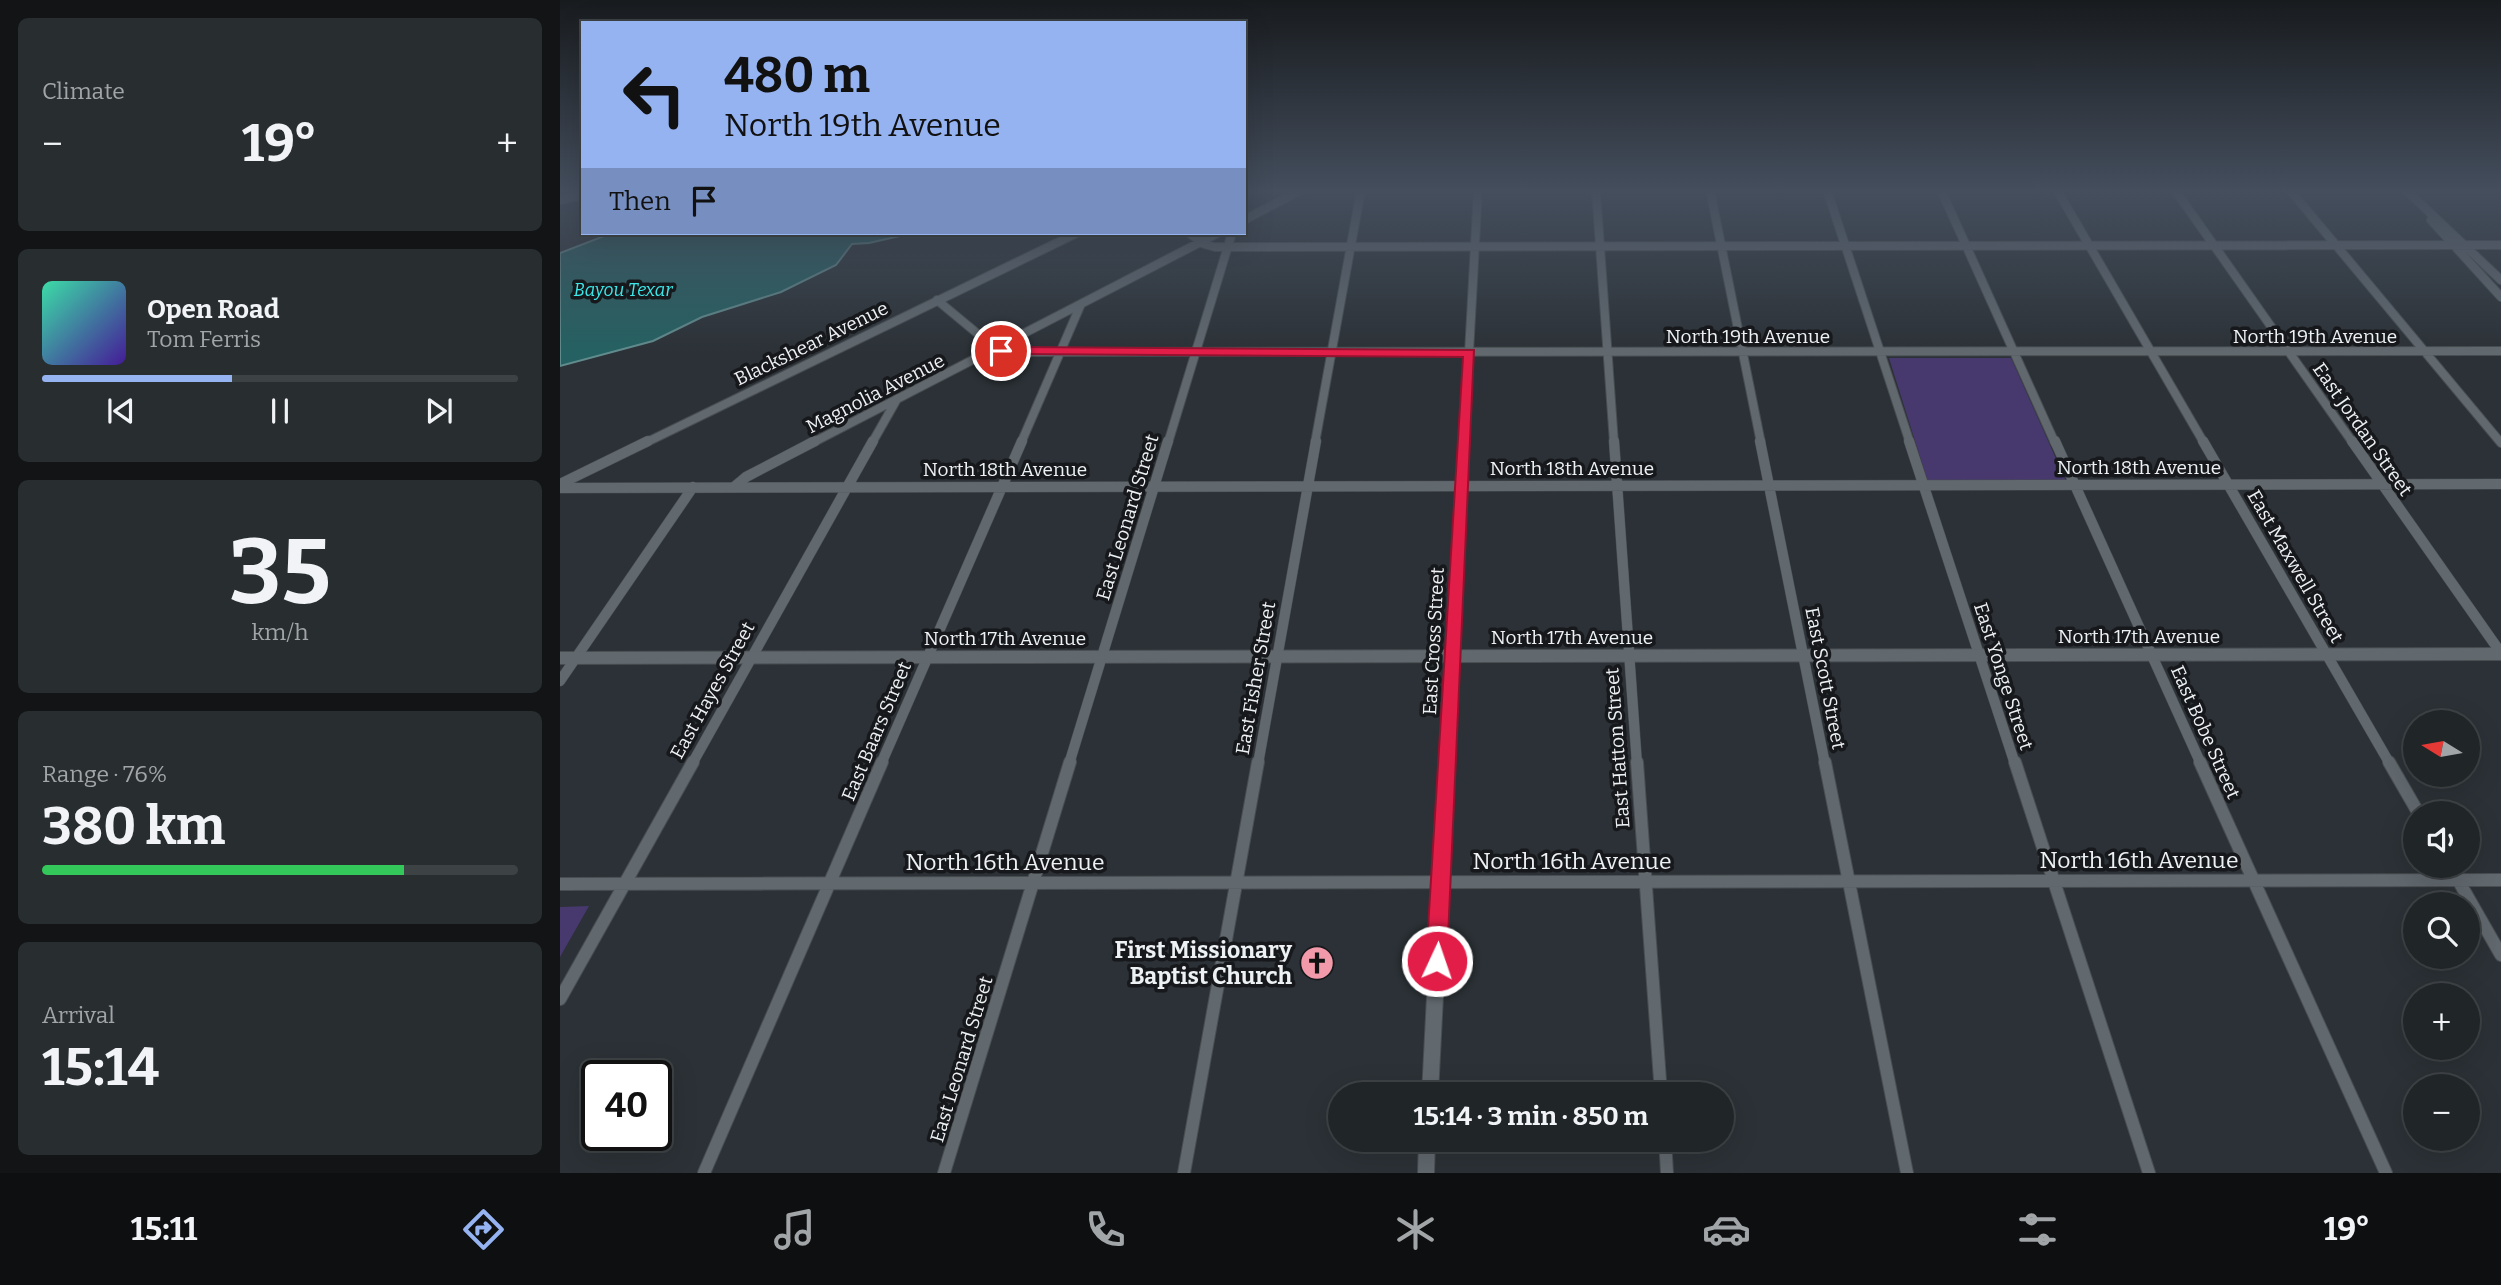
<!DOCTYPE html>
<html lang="en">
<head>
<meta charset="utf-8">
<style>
  body { margin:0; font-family:Bitter,serif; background:#282d30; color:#f1f3f6; height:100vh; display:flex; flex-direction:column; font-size:26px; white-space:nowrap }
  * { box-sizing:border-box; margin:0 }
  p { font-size:23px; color:#a2a5a8 }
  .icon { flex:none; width:38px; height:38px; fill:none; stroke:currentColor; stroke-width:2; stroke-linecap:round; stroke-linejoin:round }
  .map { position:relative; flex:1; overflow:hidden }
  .details { display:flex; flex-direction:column; gap:18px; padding:18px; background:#121416; width:560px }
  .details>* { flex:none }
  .hud { position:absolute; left:21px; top:21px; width:665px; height:214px; border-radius:0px; box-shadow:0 7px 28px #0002,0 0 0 2px #3d4245; background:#95b2f1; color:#111; overflow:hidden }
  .needle { width:46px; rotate:281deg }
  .fabs { position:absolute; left:1843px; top:710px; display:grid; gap:14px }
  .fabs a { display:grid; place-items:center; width:77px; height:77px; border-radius:50%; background:#202528; box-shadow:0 7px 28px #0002,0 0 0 2px #3d4245; font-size:35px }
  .speed { position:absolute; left:21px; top:1060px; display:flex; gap:14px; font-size:35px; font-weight:700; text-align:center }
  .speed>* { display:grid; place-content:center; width:91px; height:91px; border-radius:50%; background:#202528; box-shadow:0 7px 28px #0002,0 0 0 2px #3d4245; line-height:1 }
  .speed .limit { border:4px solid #111; border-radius:10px; background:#fff; color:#111 }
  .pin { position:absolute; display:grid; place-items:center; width:60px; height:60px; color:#fff; margin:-30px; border:4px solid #fff; border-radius:50%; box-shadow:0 2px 7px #0007 }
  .me { position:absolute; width:77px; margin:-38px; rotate:3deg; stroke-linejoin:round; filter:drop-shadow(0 0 5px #0008) }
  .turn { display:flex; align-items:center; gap:24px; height:147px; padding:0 28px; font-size:32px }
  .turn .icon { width:91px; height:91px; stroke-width:2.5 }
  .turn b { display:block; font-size:49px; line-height:60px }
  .then { display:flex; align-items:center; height:66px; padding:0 28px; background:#0003; gap:14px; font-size:26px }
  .big { font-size:52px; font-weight:700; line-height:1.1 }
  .details .tile { flex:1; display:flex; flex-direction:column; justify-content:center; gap:10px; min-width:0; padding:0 24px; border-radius:10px; background:#282d30 }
  .details .dial { align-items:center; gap:0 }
  .dial b { font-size:91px; line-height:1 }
  .song { display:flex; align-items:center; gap:21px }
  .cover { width:84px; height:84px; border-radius:10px; background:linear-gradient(135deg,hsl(160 70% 55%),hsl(260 70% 35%)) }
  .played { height:7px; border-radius:4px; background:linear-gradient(90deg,#95b2f1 40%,#3d4245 40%) }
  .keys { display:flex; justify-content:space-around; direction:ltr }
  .heat { display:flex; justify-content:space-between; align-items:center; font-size:38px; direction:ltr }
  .charge { height:10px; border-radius:5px; background:linear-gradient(90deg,#34c759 76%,#3d4245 0) }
  .trip { position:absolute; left:768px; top:1082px; width:406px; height:70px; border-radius:35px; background:#202528; box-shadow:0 7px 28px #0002,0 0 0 2px #3d4245; font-weight:700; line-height:70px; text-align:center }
  .menu { display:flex; height:112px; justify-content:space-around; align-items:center; background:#0d0f10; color:#a2a5a8 }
  .menu .icon { width:49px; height:49px }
  .menu .active { color:#95b2f1 }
  .menu b { font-size:32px; color:#f1f3f6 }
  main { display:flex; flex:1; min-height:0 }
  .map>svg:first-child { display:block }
  .green { fill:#47396d }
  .water { fill:#256162; stroke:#618c8e; stroke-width:2 }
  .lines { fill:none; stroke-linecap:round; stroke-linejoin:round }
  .minor-far2-casing { stroke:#474d51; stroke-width:10 }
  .minor-far1-casing { stroke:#474d51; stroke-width:11 }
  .minor-casing { stroke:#474d51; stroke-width:14 }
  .tertiary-far1-casing { stroke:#474d51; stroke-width:14 }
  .tertiary-casing { stroke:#474d51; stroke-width:18 }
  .minor-far2 { stroke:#61686e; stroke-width:8 }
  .minor-far1 { stroke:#61686e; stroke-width:10 }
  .minor { stroke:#61686e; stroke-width:12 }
  .tertiary-far1 { stroke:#61686e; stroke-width:12 }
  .tertiary { stroke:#61686e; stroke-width:16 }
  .route { fill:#e11d48; stroke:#92132f; stroke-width:2 }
  .labels { text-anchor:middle; stroke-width:7; stroke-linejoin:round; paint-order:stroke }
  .far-water-label { font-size:18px; font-style:italic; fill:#3de7e9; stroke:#16181b }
  .street-label { font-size:19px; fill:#edf1f4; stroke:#16181b }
  .near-street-label { font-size:23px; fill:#edf1f4; stroke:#16181b }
  .near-poi-label { font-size:23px; font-weight:bold; fill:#edf1f4; stroke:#16181b; text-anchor:end }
</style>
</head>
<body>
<main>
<section class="details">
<div class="tile"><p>Climate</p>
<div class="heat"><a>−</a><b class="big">19°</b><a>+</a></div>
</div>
<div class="tile">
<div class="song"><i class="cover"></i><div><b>Open Road</b><p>Tom Ferris</p></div></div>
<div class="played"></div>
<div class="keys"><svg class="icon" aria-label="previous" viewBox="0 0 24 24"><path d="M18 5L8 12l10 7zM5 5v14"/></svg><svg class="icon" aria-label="pause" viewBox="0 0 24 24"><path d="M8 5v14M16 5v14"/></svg><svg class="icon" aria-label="next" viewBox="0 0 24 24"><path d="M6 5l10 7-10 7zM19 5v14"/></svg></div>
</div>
<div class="tile dial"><b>35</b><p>km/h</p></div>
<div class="tile"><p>Range · 76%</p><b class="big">380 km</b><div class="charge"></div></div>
<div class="tile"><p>Arrival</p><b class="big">15:14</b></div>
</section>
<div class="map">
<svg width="1941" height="1173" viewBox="0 0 1941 1173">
  <rect width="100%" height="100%" fill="#2b3136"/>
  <path class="green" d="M1329,358H1451L1506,481L1368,482Z
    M29,906L0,957V907Z"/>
  <path class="water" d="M52,233H353L309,243L292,244L276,265L221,292L142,317L93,341L0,366V253Z"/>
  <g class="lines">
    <g class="minor-far2-casing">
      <path id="minor-far2" d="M1036,190L1054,443
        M1150,190L1201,443
        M1267,190L1350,443
        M1381,190L1495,443
        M1497,190L1644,443
        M1615,190L1793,443
        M1730,190L1941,443
        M1846,190L1941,280
        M0,200L23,195
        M684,220L741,190
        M1871,220L1941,297
        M629,233L644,244L655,247L1941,245
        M377,300L436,349L447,352L1941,351
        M85,443L517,233
        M252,443L658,233
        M312,443L337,399
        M461,443L521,304
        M608,443L672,233
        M755,443L801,190
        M904,443L918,190"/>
    </g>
    <g class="minor-far1-casing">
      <path id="minor-far1" d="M1054,441L1077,764
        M1200,441L1265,764
        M1349,441L1455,764
        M1495,441L1641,764
        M1643,441L1830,764
        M1792,441L1941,653
        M0,484L88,441
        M174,487L186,477L255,441
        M0,488L1941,484
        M893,656L905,441
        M0,681L133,487
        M132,764L313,441
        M321,764L462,441
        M509,764L608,441
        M698,764L756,441"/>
    </g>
    <g class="minor-casing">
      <path id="minor" d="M1077,762L1101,1094
        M1265,762L1347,1173
        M1455,762L1589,1173
        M1640,762L1826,1173
        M1829,762L1859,814
        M1890,866L1941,955
        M0,884L1941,880
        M0,999L133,762
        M1105,1139L1107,1173
        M144,1173L322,762
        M384,1173L510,762
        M624,1173L698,762"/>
    </g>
    <g class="tertiary-far1-casing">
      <path id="tertiary-far1" d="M0,658L1941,654
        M887,764L893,656"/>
    </g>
    <g class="tertiary-casing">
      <path id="tertiary" d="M870,1094L887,762
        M866,1173L867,1139"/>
    </g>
    <use href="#minor-far2" class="minor-far2"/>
    <use href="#minor-far1" class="minor-far1"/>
    <use href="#minor" class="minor"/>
    <use href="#tertiary-far1" class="tertiary-far1"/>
    <use href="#tertiary" class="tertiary"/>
  </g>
  <linearGradient id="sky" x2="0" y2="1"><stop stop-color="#181b1e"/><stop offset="0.54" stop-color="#444e5d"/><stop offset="1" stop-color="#444e5d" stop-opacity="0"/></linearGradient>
  <rect width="1941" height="354" fill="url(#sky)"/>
  <path class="route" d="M441,347L914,350L887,961L884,969L877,972L869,969L866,961L903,357L437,354L435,351Z"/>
  <defs>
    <g id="church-disc" transform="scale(1.75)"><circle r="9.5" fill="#f39aaa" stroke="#16181b"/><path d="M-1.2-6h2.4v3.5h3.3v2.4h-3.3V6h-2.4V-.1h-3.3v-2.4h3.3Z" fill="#111"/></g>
  </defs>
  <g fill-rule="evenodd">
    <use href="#church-disc" x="757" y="963"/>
  </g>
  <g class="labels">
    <g class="far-water-label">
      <text x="63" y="296">Bayou Texar</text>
    </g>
    <g class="street-label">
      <text x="1188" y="343">North 19th Avenue</text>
      <text x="1755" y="343">North 19th Avenue</text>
      <text transform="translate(251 343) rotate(-26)" y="7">Blackshear Avenue</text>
      <text transform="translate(315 393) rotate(-27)" y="7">Magnolia Avenue</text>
      <text transform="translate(1803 429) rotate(55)" y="7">East Jordan Street</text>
      <text x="1579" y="474">North 18th Avenue</text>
      <text x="1012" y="475">North 18th Avenue</text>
      <text x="445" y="476">North 18th Avenue</text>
      <text transform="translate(567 517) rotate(-73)" y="7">East Leonard Street</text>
      <text transform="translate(1736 566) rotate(60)" y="7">East Maxwell Street</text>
      <text x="1579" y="643">North 17th Avenue</text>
      <text x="1012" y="644">North 17th Avenue</text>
      <text x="445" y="645">North 17th Avenue</text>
      <text transform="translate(873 641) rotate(-87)" y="7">East Cross Street</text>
      <text transform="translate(1444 676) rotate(72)" y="7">East Yonge Street</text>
      <text transform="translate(695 678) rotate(-80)" y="7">East Fisher Street</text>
      <text transform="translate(1266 678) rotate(79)" y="7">East Scott Street</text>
      <text transform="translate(152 690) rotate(-61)" y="7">East Hayes Street</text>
      <text transform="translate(316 731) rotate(-67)" y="7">East Baars Street</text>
      <text transform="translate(1646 732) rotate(66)" y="7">East Bobe Street</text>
      <text transform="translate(1057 748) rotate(-94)" y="7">East Hatton Street</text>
      <text transform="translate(401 1059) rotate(-73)" y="7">East Leonard Street</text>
    </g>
    <g class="near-street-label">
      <text x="1579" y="868">North 16th Avenue</text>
      <text x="1012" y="869">North 16th Avenue</text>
      <text x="445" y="870">North 16th Avenue</text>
    </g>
    <g class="near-poi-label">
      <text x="732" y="958">First Missionary<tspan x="732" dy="26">Baptist Church</tspan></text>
    </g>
  </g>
</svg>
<div class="fabs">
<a><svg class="needle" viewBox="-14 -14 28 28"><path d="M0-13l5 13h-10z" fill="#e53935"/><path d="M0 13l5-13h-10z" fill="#a2a5a8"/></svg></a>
<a><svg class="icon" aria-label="sound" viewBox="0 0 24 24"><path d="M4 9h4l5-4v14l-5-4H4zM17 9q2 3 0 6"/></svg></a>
<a><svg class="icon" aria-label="search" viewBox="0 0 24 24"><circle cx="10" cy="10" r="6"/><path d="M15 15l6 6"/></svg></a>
<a>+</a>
<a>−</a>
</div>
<div class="speed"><div class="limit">40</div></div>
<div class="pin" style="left:441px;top:351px;background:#d93025"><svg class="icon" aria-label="arrive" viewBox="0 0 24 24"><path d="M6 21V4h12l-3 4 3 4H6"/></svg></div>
<svg class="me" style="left:877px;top:961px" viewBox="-20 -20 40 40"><circle r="17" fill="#e11d48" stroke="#fff" stroke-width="3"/><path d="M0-11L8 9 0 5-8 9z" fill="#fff"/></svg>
<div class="trip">15:14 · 3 min · 850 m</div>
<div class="hud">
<div class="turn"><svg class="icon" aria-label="left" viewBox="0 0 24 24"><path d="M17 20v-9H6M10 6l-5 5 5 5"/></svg><div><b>480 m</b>North 19th Avenue</div></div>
<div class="then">Then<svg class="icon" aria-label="arrive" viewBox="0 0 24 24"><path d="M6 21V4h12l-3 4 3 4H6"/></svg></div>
</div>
</div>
</main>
<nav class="menu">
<b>15:11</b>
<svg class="icon active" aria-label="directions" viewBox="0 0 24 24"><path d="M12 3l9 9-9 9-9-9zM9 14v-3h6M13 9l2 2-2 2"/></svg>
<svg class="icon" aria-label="music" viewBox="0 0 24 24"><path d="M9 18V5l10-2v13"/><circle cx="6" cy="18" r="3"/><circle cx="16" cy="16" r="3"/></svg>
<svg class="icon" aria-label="phone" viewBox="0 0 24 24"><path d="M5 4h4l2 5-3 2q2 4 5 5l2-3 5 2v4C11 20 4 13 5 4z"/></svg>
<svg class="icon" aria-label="climate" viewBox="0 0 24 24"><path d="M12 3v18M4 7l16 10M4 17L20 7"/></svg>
<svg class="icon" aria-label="car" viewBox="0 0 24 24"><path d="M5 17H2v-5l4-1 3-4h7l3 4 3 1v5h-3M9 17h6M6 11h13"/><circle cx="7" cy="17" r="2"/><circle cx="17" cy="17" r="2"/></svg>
<svg class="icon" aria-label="filters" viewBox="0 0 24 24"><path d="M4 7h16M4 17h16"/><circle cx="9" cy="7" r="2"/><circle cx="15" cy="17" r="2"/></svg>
<b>19°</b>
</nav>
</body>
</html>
